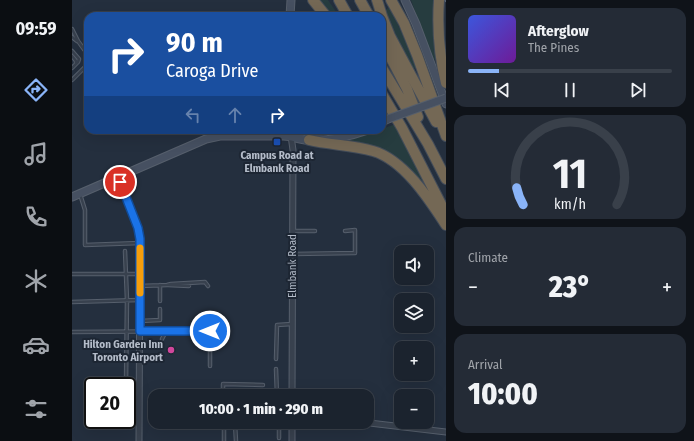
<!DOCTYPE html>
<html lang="en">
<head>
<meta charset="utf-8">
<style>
  body { margin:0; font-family:"Fira Sans Condensed",sans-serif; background:#242b36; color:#f1f3f6; height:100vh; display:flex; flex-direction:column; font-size:15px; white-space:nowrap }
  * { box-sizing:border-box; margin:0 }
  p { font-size:13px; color:#a0a4aa }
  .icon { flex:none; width:22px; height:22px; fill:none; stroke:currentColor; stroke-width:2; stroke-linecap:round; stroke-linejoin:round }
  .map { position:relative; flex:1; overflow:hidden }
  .sheet { display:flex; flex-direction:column; gap:8px; padding:8px; background:#0f1319; width:248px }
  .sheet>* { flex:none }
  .guide { position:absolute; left:12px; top:12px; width:302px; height:122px; border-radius:12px; box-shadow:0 4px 16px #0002,0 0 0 1px #39404a; background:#1a4fa0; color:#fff; overflow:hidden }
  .controls { position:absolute; left:322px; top:245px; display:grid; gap:8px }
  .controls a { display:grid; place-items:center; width:40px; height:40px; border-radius:8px; background:#1b232e; box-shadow:0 4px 16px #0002,0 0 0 1px #39404a; font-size:20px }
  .speed { position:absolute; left:12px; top:377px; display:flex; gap:8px; font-size:20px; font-weight:700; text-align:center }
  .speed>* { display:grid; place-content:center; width:52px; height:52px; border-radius:50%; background:#1b232e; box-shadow:0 4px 16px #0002,0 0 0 1px #39404a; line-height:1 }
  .speed .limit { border:2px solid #111; border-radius:6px; background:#fff; color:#111 }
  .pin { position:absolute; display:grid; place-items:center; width:34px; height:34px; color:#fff; margin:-17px; border:2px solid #fff; border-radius:50%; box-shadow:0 1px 4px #0007 }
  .me { position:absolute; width:44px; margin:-22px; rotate:270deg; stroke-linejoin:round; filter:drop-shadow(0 0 3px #0008) }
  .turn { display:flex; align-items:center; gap:14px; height:84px; padding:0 16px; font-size:18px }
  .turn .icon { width:52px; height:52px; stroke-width:2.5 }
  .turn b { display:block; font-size:28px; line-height:34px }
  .lanes { display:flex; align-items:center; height:38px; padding:0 16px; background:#0003; justify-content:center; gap:20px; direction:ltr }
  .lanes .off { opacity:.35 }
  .big { font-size:30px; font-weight:800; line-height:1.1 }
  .sheet .widget { flex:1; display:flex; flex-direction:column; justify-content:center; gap:6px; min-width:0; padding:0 14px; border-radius:12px; background:#242b36 }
  .sheet .dial { align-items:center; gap:0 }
  .dial svg { height:104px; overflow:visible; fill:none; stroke:#39404a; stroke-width:7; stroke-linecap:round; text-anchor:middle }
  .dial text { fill:#f1f3f6; stroke:none }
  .song { display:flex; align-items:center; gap:12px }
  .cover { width:48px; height:48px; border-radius:6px; background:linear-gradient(135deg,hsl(230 70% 55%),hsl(280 70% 35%)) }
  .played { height:4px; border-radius:2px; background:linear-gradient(90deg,#8ab4f8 15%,#39404a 15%) }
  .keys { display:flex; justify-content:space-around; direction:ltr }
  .heat { display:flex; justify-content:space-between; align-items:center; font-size:22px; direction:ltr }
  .trip { position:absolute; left:76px; top:389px; width:226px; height:40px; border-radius:12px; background:#1b232e; box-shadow:0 4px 16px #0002,0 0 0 1px #39404a; font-weight:800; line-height:40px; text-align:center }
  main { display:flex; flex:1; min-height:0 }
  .tabs { display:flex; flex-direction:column; width:72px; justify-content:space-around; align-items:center; background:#0b0e12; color:#a0a4aa }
  .tabs .icon { width:28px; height:28px }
  .tabs .active { color:#8ab4f8 }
  .tabs b { font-size:18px; color:#f1f3f6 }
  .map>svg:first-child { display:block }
  .green { fill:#263c3f }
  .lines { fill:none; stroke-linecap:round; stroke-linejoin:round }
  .lane-casing { stroke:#565f6c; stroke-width:4.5 }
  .street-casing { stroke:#565f6c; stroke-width:7 }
  .secondary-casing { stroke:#565f6c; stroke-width:9 }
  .highway-casing { stroke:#434c59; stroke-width:12 }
  .lane { stroke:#38414e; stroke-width:2.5 }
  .street { stroke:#38414e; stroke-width:5 }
  .secondary { stroke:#465061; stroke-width:7 }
  .highway { stroke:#746855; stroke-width:10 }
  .rail { stroke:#5a6575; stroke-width:1.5; stroke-dasharray:4 4; stroke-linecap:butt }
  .secondary-bridge-casing { stroke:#565f6c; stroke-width:9; stroke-linecap:butt }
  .secondary-bridge { stroke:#465061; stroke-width:7 }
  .route-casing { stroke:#114b97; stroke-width:10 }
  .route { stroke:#1a73e8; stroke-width:7 }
  .slow { stroke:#f59e0b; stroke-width:7 }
  .transit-dot { fill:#1a4fb4; stroke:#1d2633; stroke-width:1.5 }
  .hotel-dot { fill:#d1479c; stroke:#1d2633; stroke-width:1.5 }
  .labels { text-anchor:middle; stroke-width:4; stroke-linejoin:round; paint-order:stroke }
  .poi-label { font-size:11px; font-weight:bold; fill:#b4bcc9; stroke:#1d2633 }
  .street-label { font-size:11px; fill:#b4bcc9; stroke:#1d2633 }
</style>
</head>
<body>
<main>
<nav class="tabs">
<b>09:59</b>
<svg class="icon active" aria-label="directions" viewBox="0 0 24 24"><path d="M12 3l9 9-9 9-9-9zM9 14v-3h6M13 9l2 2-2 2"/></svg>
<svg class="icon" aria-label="music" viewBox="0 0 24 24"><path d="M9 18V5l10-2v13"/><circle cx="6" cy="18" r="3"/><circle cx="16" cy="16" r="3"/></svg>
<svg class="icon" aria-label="phone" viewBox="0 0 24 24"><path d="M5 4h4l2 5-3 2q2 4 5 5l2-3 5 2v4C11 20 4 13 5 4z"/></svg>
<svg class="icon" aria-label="climate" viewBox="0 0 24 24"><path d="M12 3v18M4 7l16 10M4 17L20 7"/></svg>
<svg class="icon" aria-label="car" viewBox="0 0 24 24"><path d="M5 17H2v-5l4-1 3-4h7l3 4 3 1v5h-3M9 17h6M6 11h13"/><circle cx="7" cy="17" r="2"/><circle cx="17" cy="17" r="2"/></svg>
<svg class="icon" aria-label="filters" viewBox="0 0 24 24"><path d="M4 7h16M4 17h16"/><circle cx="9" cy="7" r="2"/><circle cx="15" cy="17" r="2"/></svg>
</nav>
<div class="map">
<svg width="374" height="441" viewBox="0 0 374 441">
  <rect width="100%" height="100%" fill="#242f3e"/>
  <path class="green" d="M246,0H256L267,16H259Z
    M339,0H363L365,59L361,60Z
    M318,6L343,63L344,68L340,69L322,36L312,12Z
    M324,124L357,188L329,161L306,147L275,141Z"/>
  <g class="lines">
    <g class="lane-casing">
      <path id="lane" d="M0,29L6,41L16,55
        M0,37L5,41
        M0,51L7,59L6,62L0,68
        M0,56L4,61V63
        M0,80L16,64
        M8,194L13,210V245L68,243
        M221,231H243
        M53,251L55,300L54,383H67
        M221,254L283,253V230L273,231
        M0,274H67
        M88,285V301
        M96,285L117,286
        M68,286L95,285L99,284L133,282L136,286
        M0,302L67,300
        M68,321L88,320V309
        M0,332L138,331V366
        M90,339L94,331
        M67,345C74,346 80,348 86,343
        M204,359L205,325L220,324
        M204,369L205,396
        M151,396V384L191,385
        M163,424L164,441
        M207,438V423
        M152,441V424L219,422"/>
    </g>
    <g class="street-casing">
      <path id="street" d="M219,136L221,150L220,396
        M46,177L66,228L68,239L67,441
        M220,422V441
        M289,422L374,432"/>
    </g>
    <g class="secondary-casing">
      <path id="secondary" d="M333,0L344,24L374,104
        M218,16L219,0
        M310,122L316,119
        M219,136L232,132L258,130
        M0,197L134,139L148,136H211C219,136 225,139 233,140C254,142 276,137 296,130"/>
    </g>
    <g class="highway-casing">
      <path id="highway" d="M241,0L254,16
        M267,0L276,16
        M288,0L297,16
        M305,0L310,16
        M319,0L332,23L345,55L374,136
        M367,0C365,29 367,55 374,83
        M310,16L318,36L364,122
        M310,41L335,89L346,117
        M310,68L356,144L374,179
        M310,94L330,128L374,214
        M237,140C258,145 280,145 301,151C332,160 357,199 374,225"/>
    </g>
    <use href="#lane" class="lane"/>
    <use href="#street" class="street"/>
    <use href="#secondary" class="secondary"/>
    <use href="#highway" class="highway"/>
    <path class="rail" d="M373,0L374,2"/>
    <g class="secondary-bridge-casing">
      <path id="secondary-bridge" d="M316,119L374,98"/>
    </g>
    <use href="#secondary-bridge" class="secondary-bridge"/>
  </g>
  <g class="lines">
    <g class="route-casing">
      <path id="route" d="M48,182L66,228L68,239V331H138"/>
    </g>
    <use href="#route" class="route"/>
    <path class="slow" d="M68,293V248"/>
  </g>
  <rect class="transit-dot" x="201" y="138" width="8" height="8" rx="2"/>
  <circle class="hotel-dot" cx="99" cy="350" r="4"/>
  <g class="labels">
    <g class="poi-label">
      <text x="205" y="159">Campus Road at<tspan x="205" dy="13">Elmbank Road</tspan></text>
      <text x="91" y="348" text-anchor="end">Hilton Garden Inn<tspan x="91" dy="13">Toronto Airport</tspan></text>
    </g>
    <g class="street-label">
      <text transform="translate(220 266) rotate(-90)" y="4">Elmbank Road</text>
    </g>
  </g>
</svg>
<div class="controls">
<a><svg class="icon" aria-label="sound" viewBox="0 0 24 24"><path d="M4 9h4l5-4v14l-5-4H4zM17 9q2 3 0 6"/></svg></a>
<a><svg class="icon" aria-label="layers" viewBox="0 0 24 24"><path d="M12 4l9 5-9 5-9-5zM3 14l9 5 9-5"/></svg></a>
<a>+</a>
<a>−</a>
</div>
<div class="speed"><div class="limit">20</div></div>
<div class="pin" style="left:48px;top:182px;background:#d93025"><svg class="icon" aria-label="arrive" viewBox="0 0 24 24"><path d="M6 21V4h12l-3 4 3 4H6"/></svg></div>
<svg class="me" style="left:138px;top:331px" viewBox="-20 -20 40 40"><circle r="17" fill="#1a73e8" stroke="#fff" stroke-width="3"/><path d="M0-11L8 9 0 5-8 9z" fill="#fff"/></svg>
<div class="trip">10:00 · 1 min · 290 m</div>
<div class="guide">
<div class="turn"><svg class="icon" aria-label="right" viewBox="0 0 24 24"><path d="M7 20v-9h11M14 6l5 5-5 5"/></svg><div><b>90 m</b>Caroga Drive</div></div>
<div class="lanes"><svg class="icon off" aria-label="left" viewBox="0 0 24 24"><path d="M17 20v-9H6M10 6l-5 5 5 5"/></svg><svg class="icon off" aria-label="ahead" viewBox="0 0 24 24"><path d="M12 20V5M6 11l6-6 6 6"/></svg><svg class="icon" aria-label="right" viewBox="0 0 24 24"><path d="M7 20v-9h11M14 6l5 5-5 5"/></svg></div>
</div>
</div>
<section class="sheet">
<div class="widget">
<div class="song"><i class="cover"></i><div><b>Afterglow</b><p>The Pines</p></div></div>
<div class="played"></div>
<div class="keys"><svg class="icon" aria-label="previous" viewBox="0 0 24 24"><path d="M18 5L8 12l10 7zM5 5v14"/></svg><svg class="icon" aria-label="pause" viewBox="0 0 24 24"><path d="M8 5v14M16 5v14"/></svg><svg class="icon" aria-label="next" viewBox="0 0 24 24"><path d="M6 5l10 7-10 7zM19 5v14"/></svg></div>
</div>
<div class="widget dial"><svg viewBox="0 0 100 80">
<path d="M14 69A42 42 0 1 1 86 69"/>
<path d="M14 69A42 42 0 0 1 9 56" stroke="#8ab4f8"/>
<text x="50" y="56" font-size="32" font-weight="700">11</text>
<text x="50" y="72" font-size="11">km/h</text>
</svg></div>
<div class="widget"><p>Climate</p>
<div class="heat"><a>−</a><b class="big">23°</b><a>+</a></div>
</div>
<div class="widget"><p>Arrival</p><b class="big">10:00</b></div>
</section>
</main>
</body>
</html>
